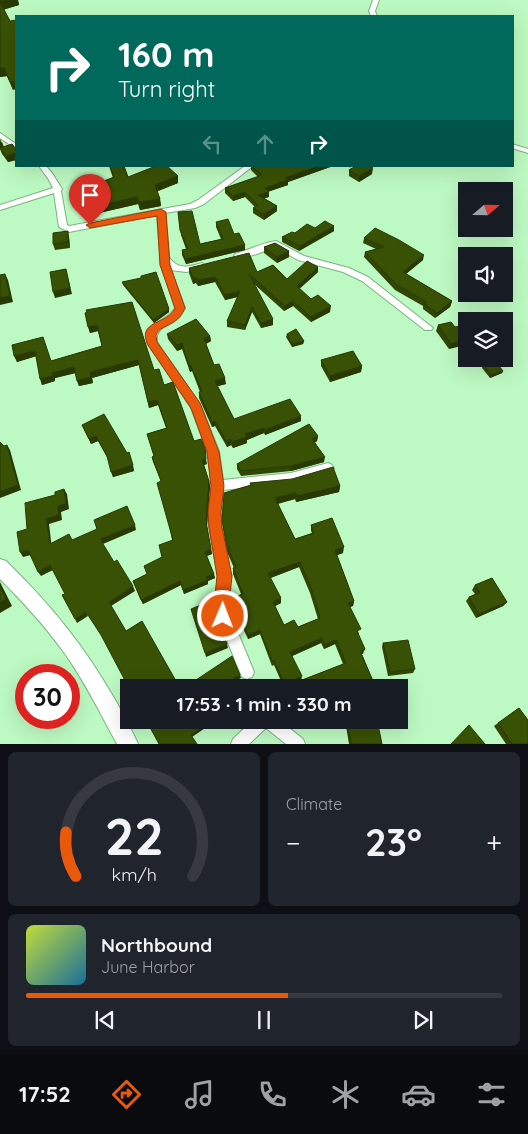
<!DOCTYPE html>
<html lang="en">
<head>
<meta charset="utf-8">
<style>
  body { margin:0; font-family:Quicksand,sans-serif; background:#20242c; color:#f1f3f6; height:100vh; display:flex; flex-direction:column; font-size:19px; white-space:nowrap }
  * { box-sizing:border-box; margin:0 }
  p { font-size:16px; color:#9ea1a6 }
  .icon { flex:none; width:28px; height:28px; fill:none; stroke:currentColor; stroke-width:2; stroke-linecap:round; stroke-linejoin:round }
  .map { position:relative; height:744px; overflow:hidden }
  .side { display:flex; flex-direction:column; gap:8px; padding:8px; background:#0d0f14; flex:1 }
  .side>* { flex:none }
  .hud { position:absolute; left:15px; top:15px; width:499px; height:152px; border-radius:0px; box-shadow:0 5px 20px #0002; background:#00695c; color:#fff; overflow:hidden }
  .needle { width:32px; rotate:70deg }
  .controls { position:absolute; left:458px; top:182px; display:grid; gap:10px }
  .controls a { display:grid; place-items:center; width:55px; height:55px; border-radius:0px; background:#171b24; box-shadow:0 5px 20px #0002; font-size:25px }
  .speed { position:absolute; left:15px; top:664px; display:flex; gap:10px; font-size:25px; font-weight:700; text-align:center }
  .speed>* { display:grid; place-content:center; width:65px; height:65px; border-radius:50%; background:#171b24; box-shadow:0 5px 20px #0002; line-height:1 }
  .speed .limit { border:8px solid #d22; background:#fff; color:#111 }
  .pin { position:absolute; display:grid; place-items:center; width:42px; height:42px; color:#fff; margin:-51px -21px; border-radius:50% 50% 50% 0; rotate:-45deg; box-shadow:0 0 5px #0007 }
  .pin .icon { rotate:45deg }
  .me { position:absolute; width:55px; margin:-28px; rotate:1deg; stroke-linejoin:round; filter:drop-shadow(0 0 4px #0008) }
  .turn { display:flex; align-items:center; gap:18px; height:105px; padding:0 20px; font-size:22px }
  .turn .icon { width:65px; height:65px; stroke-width:2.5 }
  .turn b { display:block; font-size:35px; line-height:42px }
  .lanes { display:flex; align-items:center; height:48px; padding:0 20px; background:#0003; justify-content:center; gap:25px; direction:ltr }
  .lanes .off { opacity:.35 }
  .big { font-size:38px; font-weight:800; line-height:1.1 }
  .side .tile { flex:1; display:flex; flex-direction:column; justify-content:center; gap:8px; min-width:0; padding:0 18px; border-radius:8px; background:#20242c }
  .side .dial { align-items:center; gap:0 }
  .dial svg { height:130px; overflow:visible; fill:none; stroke:#363941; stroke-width:7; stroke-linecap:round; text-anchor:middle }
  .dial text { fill:#f1f3f6; stroke:none }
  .song { display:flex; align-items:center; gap:15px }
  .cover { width:60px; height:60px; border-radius:8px; background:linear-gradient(135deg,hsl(70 70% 55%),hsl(200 70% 35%)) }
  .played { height:5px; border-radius:2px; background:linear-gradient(90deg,#ea580c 55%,#363941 55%) }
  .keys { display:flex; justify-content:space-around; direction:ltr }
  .heat { display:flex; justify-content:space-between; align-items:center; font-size:28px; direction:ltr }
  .side .tiles { flex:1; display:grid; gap:8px; grid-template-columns:1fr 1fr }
  .tile:last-child { grid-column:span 2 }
  .trip { position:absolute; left:120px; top:679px; width:288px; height:50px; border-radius:0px; background:#171b24; box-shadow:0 5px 20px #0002; font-weight:800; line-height:50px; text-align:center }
  .dock { display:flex; height:80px; justify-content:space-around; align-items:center; background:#090b0e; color:#9ea1a6 }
  .dock .icon { width:35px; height:35px }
  .dock .selected { color:#ea580c }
  .dock b { font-size:22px; color:#f1f3f6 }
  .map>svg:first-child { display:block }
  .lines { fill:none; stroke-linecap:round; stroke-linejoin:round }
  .street-casing { stroke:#7ab481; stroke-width:2 }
  .secondary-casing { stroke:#7ab481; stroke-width:2 }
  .street { fill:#fff; fill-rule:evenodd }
  .secondary { fill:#fff; fill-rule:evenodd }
  .wall { fill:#314604; fill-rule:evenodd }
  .shaded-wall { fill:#283904 }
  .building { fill:#395105; stroke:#283904; fill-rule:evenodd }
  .route { fill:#ea580c; stroke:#983908 }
</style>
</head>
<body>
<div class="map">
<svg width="528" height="744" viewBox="0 0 528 744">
  <rect width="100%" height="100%" fill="#bdf9c2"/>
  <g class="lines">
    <g class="street-casing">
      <path id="street" d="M373,0H379L375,11L377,16H371L369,11Z
        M0,133L16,144V149L0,138Z
        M512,144L528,149V153L512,148Z
        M39,166H46L52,173L62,189L61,191L67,225L69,226L190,204L198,200L245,166H253L204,204L195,208L165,213L169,257C177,270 189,267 202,263L206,266L205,268L186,272L171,270L185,308C182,312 181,316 177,319C168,327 155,327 157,342L201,406L219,451L223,480L291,473L328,463L332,465L334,468L332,471L328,473L291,483L223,490L221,527L230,576L229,611L254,672L252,677L247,679L242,677L215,611L218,576L209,527L212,486L207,451L191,408L147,343C145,319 166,324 175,308L161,265L157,215L69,232L59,227L54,193L0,210V205L53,188L49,180Z
        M349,166H356L357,167L353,169Z
        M276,241L304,256L349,268L368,277L433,328L431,330H425L362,281L343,272L298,260L275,247L257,254L238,259L234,256L235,254C249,250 262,243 276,241Z
        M253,720H279L303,739L305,744H286L266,728L249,744H231L233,739Z"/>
    </g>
    <g class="secondary-casing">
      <path id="secondary" d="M0,559L6,561C52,606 85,647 117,703C124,717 132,730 138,744H117C100,713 84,680 63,651C44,625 23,602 0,579Z"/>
    </g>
    <use href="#street" class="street"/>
    <use href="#secondary" class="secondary"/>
  </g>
  <path class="wall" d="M0,0H18L19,5L4,9L13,90L7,76L0,77Z
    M0,139L4,147L16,149V160L8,162L2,154L0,149Z
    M109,166H124L128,177L178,176V183L157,191L160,199L161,206L140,210L138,204L99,213L95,200L93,193L101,191L100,190L99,183L113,178Z
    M251,166H333L288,182V185L269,191V197L264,198L277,206V211L264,220L253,213V208L255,207L245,197L233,201L225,193V188L258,177L251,170Z
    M349,170L372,174L359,182L349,176Z
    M178,212L200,244L221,239L216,227V222L234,234L245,245V250L186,264L182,255V250L186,249L181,235Z
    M315,228L334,231L299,251L282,242V237Z
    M69,237L70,248L55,250L53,244Z
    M364,238L423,260L406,274L452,301L450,307L435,318L423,309V306L395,290L364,257L365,252L376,249L363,243Z
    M264,247L289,257L277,263L264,253Z
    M466,259V278L459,276L461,270Z
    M189,268L257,272L287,279L318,272L299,289L311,299L330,312L311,322L293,306L284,311L254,284L273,325L261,328L252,312L245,330L227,327V321L238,297L225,300L215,282L198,286L196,283L193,284L189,273Z
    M122,282L169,312L154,323L123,285Z
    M85,313L154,370L164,385L194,441L207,464L204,465L210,486L207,526L212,554L207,556L215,578L208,581V584L184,594L181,585L143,604L133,581L147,574L162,557L172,540L161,481L153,462L152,457L154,456L147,434L166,428L158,405L149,408L139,365L92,378L93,383L79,386L75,373L55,378V381L42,385L36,356L17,362L12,345L51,361L102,346L98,331L90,333Z
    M438,325L455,327L466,332L449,349L436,331Z
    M167,334L210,336L211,341L206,344L214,365L226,384L217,386L234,419L301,421L265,435L264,433L247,440V443L233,448L231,445L227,447L215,426L212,427L199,398V392H200L192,371L190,372L182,349L177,351L168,339Z
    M287,334L304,341L303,344L292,347L286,337Z
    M321,360L362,366L361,372L330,382L321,366Z
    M483,365L503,371L502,373L490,378L482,368Z
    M82,425L127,453L129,452L134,471L113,477L108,459L98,441L91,444Z
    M318,436L317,441L315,442L324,462L291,471L241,476L237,469V464Z
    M250,483L340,486L339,492L296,502L295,499L278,504L295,539L312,533L311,531V525L343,553L337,555L354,601L353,606L350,607L359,634H358L365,649L363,654H362L376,688H300L299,685L300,681L287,688H284L274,665L272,666L260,634L248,639L241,624V619L245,617L238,601V596L241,594L233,574V568H234L227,552L222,521L250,486ZM299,567L310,593L318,619L298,627L284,625L275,606L281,603L270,578ZM321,643L324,649L335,644L343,664L301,680L292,656Z
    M475,585L507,602L503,606L476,618L466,601L469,597L475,594L472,590Z
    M383,643L415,669L413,673L388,676L382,647Z
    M519,708L528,744H506L494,726Z
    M345,720H377L382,744H349Z"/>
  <path class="shaded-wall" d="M9,0H18L19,5L3,10L0,2Z
    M0,68H4L7,76L0,77Z
    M16,81V89L13,90L10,82Z
    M2,142L4,148L0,149V143Z
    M16,153V160L8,162L6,156Z
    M319,166H333L288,182V185L265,193V188L285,178Z
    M373,168L372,174L359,182V176Z
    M178,176V183L156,192L155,185Z
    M245,192V197L233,201V196Z
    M269,192V197L258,200V195Z
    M137,197L138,204L99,213L98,206Z
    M160,199L161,206L140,210L139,202Z
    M277,206V211L264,220V214Z
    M334,226V231L299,251L300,246Z
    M68,231L69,237L70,248L68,242Z
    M245,245V250L186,264L185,259Z
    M289,251V257L277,263V257Z
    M424,255L423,260L402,277L403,272Z
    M318,267V272L296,292L297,286Z
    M66,269L72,294L55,298L53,292Z
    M5,274L8,280L13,302L0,305V298Z
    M215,277V282L198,286L197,280Z
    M193,278H196V283L193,284Z
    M240,291L241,296L225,300V295Z
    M293,301V306L284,311L285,306Z
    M452,301L450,307L435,318L437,313Z
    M331,306L330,312L311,322V317Z
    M252,307V312L245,330V325Z
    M169,309V312L154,323L153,320Z
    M273,319V325L261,328V323Z
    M97,325L98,331L90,333L88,327Z
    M210,336L211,341L205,344L204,339Z
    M466,339V345L449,349L451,344Z
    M304,341L303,344L292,347V344Z
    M182,343V349L177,351V345Z
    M35,351L37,356L17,362L14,356Z
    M138,360L139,365L92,378L93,383L79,386L77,381L90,372Z
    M189,366H191L192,371L190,372Z
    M362,366L361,372L330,382V376Z
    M74,367L76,373L55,378V381L42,385L40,379L52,373Z
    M503,371L502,373L490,378L491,375Z
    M225,378L226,384L215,387V381Z
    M157,400L158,405L149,408L148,402Z
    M301,416V421L265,435V430Z
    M215,421V426L212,427V422Z
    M264,428V433L247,440V443L233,448L232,442L245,434Z
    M96,436L98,441L91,444L89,439Z
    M318,436L317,441L312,444V439Z
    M231,439V445L227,447L226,441Z
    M7,445L10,450L21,490L0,498V492Z
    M325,457L324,462L291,471V466Z
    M206,459L207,464L203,465L202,460Z
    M133,465L134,471L113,477L111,472Z
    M209,481L210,486L207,527L206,522Z
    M340,486L339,492L296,502L297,496Z
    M64,489L67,494L69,509L61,512L62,520L49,524L52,549L50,544L46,519L58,506Z
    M296,493L295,499L275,504V498Z
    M135,525L136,530L103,544L100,539Z
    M344,547L343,553L334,556L335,550Z
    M211,549L212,554L206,556L205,552Z
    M28,550L31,555L23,557L20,552Z
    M300,562L299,567L268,579V573Z
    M50,565L53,570L41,576L38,572Z
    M214,574L215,578L208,581V584L184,594L183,590L206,577Z
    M180,581L181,585L143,604L141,600Z
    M0,582L12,606L0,613Z
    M133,586L135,591L111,606L109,602Z
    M281,598V603L273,607V602Z
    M354,601L353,606L346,608L348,603Z
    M507,602L503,606L476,618L479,614Z
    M86,612L88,616L77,623L75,619Z
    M260,630V634L248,639V635Z
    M322,638L321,643L290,657V652Z
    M336,640L335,644L324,649L325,645Z
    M227,644L228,648L206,657L205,653Z
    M240,675L241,678L227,685L226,682Z
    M302,676L301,681L287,688H285V685Z
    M212,720H217L192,737L191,735Z"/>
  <path class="building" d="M0,0H9L0,2L10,21L16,20V81L10,82L4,68H0Z
    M12,144L16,149V153L6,156L0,148Z
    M110,166H124L128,177L156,166H167L178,176L155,185L160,199L139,202L137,197L98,206L93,193L106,190L99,183L114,177Z
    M252,166H319L285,178L288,180L265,188L269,192L258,195L277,206L264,214L253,208L258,205L245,192L233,196L225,188L262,175Z
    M356,166H369L373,168L359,176L349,170Z
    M192,211L200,244L223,239L216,222L228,219L234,234L239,233L245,245L185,259L182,250L188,249L180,230L178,212Z
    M325,221L334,226L300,246L282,237L292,232L295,233L307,224L315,228Z
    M375,228L399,240L424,255L403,272L452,301L437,313L424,304L427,302L397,285L365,252L384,247L364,238Z
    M68,231V242L53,244V233Z
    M275,243L289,251L277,257L264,247Z
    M249,253L257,272L273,265L287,279L307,261L318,267L297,286L311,299L318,295L331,306L311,317L293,301L285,306L249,274L273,319L261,323L252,307L245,325L227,321L240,291L225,295L215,277L197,280L196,278H193L189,268Z
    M466,259V271L461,270Z
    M66,269L70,288L53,292L50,272Z
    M156,272L169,309L153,320L122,282L141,278V276Z
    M5,274L10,296L0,298V275Z
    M132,302L154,370L159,369L164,385L173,382L194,441L201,439L205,447L206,459L202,460L209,481L206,522L211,549L205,552L214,574L206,577L208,580L183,590L180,581L141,600L133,581L147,574L144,566L162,557L159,545L173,540L157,483L161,481L152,457L154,456L147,434L167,428L157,400L148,402L138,360L90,372L91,377L77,381L74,367L52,373L53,376L40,379L35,351L14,356L12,345L43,337L51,361L102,346L97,325L88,327L85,313L87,312L86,310Z
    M196,319L210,336L204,339L214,365L219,364L225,378L215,381L234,419L290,399L301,416L265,430L264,428L245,434L247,437L232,442L231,439L226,441L215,421L212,422L199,392L202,391L191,366H189L182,343L177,345L167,334Z
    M451,322L455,327L461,326L466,332V339L451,344L438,325Z
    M296,329L304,341L292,344L287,334Z
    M353,351L362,366L330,376L321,360Z
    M495,361L503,371L491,375L483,365Z
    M104,414L127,453L129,452L133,465L111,472L107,456L96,436L89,439L82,425Z
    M309,424L318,436L312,439L325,457L291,466L241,471L237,464Z
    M0,442L4,446L7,445L18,485L0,492Z
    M333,467L340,486L297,496L296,493L275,498L295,539L314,533L311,525L332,518L344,547L335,550L354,601L348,603L361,629L357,631L365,649L360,651L376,688H302L300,681L346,663L336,640L325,645L322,638L290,652L302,676L285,685L274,660L272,661L260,630L248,635L241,619L247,616L238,596L243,594L233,568L236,567L227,546L222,521L224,493L251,485L250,483L292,479ZM300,562L311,588L320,618L298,627L294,620L284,625L273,602L281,598L268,573Z
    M64,489L66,504L58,506L59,515L46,519L50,544L69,534L72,540L97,529L94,520L127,506L135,525L100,539L114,562L117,560L133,586L109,602L126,631L142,621L180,688H129L101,635L86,612L75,619L62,595L65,594L50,565L38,572L28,550L20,552L17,532L27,529L25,503L55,495V492Z
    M492,578L507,602L479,614L469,597L480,593L475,585Z
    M0,586L6,599L0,603Z
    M213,600V607L227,644L205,653L191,609Z
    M408,640L415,669L390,672L383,643Z
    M232,656L240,675L226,682L230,688H184Z
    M519,708L528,720V744H512L498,723Z
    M146,720H212L191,735L197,744H159Z
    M347,720H377L382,744H351Z
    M469,725L485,744H451Z"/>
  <path class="route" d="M161,209L166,212L170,265L185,308C177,328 158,324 156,336L157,342L200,403L219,452L224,486L221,512L222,527L232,576L229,605L231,616L228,622L223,624L218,622L214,605L217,576L209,527L208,512L211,486L207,452L191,408L148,345C136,320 168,325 175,308L160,265L157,216L90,228L86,225L90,223Z"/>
</svg>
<div class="controls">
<a><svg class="needle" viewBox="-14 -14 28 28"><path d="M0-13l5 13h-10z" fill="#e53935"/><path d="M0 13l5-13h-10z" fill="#9ea1a6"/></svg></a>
<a><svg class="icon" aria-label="sound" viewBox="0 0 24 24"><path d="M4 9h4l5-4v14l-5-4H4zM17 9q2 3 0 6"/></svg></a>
<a><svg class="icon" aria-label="layers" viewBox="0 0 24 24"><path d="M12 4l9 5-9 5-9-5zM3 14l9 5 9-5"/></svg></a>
</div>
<div class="speed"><div class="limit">30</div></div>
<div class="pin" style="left:90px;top:225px;background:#d93025"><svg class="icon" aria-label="arrive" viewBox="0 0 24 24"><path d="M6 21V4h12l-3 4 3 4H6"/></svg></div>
<svg class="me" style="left:223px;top:616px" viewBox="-20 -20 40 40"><circle r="17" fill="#ea580c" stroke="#fff" stroke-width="3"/><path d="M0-11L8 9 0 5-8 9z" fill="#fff"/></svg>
<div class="trip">17:53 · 1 min · 330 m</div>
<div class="hud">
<div class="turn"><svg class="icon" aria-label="right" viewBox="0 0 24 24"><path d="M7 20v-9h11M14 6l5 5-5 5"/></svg><div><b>160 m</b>Turn right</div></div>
<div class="lanes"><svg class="icon off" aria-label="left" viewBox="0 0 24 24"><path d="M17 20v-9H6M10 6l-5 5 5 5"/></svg><svg class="icon off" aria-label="ahead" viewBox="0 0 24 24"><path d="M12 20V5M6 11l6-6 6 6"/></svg><svg class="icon" aria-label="right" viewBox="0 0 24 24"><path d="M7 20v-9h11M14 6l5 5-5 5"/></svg></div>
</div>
</div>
<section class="side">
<div class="tiles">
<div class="tile dial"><svg viewBox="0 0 100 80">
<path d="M14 69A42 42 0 1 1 86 69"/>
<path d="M14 69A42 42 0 0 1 8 42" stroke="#ea580c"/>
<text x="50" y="56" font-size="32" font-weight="700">22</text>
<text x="50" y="72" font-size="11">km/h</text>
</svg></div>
<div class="tile"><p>Climate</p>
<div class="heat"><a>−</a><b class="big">23°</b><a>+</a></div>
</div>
<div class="tile">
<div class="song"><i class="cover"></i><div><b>Northbound</b><p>June Harbor</p></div></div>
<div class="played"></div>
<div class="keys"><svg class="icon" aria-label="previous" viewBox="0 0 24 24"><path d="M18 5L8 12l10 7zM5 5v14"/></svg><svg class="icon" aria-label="pause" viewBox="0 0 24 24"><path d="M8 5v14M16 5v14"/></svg><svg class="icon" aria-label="next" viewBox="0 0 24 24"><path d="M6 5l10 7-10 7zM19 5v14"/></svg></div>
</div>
</div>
</section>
<nav class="dock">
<b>17:52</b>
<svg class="icon selected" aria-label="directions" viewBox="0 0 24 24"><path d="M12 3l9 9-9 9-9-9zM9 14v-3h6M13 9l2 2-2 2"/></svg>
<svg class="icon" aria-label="music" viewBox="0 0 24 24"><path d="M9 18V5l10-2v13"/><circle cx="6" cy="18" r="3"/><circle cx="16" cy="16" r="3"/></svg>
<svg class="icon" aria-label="phone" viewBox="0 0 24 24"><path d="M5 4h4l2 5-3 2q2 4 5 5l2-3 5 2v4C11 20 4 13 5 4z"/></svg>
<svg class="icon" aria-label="climate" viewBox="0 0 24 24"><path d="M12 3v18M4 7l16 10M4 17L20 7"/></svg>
<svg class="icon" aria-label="car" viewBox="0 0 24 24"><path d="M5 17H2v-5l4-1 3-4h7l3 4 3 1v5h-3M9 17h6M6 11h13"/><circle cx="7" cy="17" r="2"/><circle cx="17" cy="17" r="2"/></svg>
<svg class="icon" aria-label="filters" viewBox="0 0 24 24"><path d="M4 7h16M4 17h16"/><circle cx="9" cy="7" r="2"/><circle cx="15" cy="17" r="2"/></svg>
</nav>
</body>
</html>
